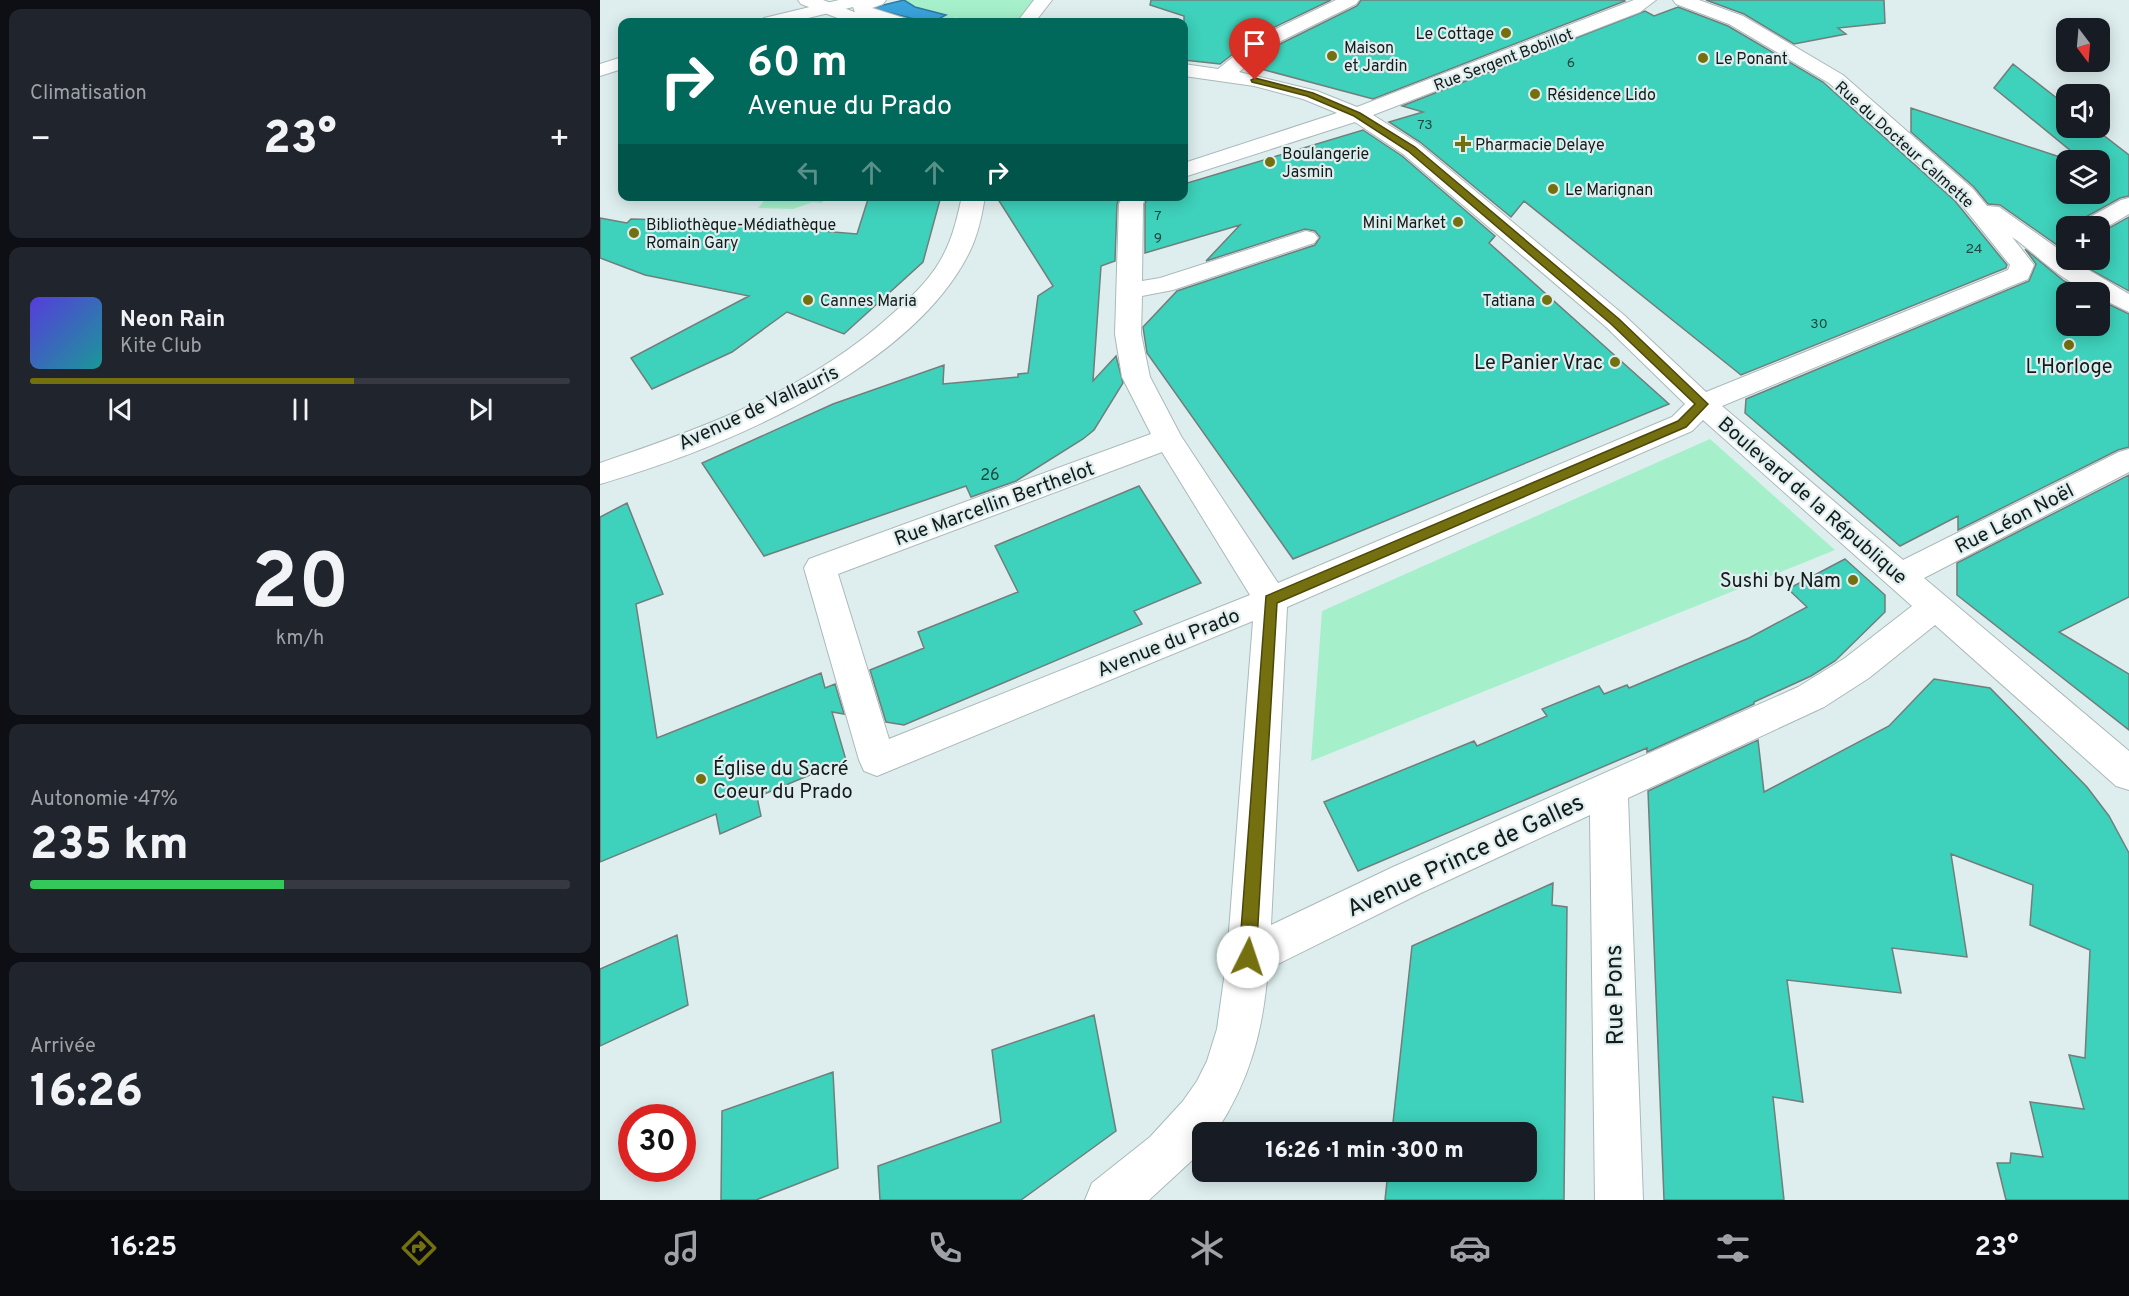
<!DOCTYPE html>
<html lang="fr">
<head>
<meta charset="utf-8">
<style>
  body { margin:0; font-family:Overpass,sans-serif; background:#20242c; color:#f1f3f6; height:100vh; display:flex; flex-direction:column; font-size:22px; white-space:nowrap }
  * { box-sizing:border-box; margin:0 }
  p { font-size:20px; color:#9ea1a6 }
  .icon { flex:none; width:33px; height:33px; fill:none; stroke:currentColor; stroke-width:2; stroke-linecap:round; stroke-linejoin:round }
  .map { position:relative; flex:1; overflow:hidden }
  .side { display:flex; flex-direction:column; gap:9px; padding:9px; background:#0d0f14; width:600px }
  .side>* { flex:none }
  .top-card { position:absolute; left:18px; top:18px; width:570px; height:183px; border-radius:12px; box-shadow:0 3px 15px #0003; background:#00695c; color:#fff; overflow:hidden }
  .needle { width:39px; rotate:164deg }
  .tools { position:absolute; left:1456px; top:18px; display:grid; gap:12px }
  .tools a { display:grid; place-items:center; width:54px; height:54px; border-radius:12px; background:#171b24; box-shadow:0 3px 15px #0003; font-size:30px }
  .speed { position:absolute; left:18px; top:1104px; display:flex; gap:12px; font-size:30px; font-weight:700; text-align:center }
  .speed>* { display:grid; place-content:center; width:78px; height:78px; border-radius:50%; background:#171b24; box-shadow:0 3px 15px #0003; line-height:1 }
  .speed .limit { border:9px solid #d22; background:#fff; color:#111 }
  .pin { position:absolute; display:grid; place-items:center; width:51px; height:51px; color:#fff; margin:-62px -26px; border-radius:50% 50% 50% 0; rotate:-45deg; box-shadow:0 0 6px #0007 }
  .pin .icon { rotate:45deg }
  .me { position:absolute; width:66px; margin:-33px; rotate:4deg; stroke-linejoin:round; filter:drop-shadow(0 0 4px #0008) }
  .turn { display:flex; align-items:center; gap:21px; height:126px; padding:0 30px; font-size:27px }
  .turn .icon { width:78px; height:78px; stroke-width:2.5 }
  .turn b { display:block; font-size:42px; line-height:51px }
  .lanes { display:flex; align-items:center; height:57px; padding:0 30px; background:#0003; justify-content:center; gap:30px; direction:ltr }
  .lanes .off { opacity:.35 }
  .big { font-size:45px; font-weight:800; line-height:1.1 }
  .side .card { flex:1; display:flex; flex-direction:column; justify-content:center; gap:9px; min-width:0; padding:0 21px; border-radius:12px; background:#20242c }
  .side .dial { align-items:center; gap:0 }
  .dial b { font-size:78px; line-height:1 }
  .song { display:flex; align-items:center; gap:18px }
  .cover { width:72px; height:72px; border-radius:9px; background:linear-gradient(135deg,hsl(250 70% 55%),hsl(180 70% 35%)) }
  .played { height:6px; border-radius:3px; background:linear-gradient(90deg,#746f0f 60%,#363941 60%) }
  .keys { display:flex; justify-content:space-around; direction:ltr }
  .heat { display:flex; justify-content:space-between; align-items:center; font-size:33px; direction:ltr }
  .charge { height:9px; border-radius:4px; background:linear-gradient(90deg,#34c759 47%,#363941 0) }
  .trip { position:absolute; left:592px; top:1122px; width:345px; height:60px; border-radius:12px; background:#171b24; box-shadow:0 3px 15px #0003; font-weight:800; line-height:60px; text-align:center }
  .tabs { display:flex; height:96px; justify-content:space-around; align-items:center; background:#090b0e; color:#9ea1a6 }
  .tabs .icon { width:42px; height:42px }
  .tabs .on { color:#746f0f }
  .tabs b { font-size:27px; color:#f1f3f6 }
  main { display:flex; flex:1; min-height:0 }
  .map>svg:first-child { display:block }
  .green { fill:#a5f0ca }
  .water { fill:#3aa3dc; stroke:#2f7aa2; stroke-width:1.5 }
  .building { fill:#3ed1bb; stroke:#717e7b; stroke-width:1.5 }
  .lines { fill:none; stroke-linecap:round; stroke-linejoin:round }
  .minor-casing { stroke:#aab9ba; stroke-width:2 }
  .major-casing { stroke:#aab9ba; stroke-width:2 }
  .minor { fill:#fff; fill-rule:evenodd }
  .major { fill:#fff; fill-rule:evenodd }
  .route { fill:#746f0f; stroke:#4b480a; stroke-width:1.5 }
  .poi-dot { fill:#746f0f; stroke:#deeeee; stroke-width:2 }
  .labels { text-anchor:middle; stroke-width:4.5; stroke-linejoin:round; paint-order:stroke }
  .far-number-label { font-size:14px; fill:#1f4842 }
  .far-poi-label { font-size:16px; fill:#151a1a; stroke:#deeeee; text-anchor:start }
  .far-street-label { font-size:16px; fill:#151a1a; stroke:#deeeee }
  .number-label { font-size:16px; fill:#1f4842 }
  .poi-label { font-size:20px; fill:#151a1a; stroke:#deeeee; text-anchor:end }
  .street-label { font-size:20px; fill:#151a1a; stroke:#deeeee }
  .near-street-label { font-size:24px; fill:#151a1a; stroke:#deeeee }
</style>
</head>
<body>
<main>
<section class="side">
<div class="card"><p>Climatisation</p>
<div class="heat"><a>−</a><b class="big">23°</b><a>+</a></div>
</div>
<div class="card">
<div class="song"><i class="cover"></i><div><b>Neon Rain</b><p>Kite Club</p></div></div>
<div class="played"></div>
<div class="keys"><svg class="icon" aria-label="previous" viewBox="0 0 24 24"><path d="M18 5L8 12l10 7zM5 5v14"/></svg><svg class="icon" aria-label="pause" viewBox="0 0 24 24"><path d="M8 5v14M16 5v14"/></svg><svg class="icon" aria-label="next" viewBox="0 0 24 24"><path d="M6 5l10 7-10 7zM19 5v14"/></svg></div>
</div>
<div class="card dial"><b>20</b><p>km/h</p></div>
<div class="card"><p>Autonomie · 47%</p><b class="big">235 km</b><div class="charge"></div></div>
<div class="card"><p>Arrivée</p><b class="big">16:26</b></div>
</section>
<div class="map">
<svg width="1529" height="1200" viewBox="0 0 1529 1200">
  <rect width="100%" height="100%" fill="#deeeee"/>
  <path class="green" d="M304,0H443L426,22H366L356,17L346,22H333L345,16L315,7Z
    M167,197V196L225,197L222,203L213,202L193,209L158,208Z
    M1110,439L1235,550L711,761L722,611Z"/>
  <path class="water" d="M304,0L315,7L346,15L333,22H326L271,8Z"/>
  <path class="building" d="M551,0H731L656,36L620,64L584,60V16L550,5Z
    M761,0H1024L1025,1L773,99L650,66L672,48L757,6Z
    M1106,0H1284L1285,23L1238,28L1246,34L1194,44L1144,14Z
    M1078,7L1128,26L1223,82L1355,201L1407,265L1406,268L1141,375L924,201L911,217L820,142L789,122L823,112L802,106L1045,11L1054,16Z
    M1413,64L1467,106V128H1494L1529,155V196L1520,198L1482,219L1477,226H1467V252L1400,205L1388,204L1374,187L1311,132V108L1469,160H1467V194H1500V160H1482L1394,88Z
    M763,130L802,156L895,236L889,243L1069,404L693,559L547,353L543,327L577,291L715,245L720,237L715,231L705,229L606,261L640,225L545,253V204L548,196H584V184Z
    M269,196H341L323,262L244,334L187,312L132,352L52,389L31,358L149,296L45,275L0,258V218L27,223L31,219L101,221L257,234Z
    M396,196H520L517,204L515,261L501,266L493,381L516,356L523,383L494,430L483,439L416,481L371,497L366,486L164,556L102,463L233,404L344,365L343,384L418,377V374L428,373L438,296L453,286Z
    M1529,217V291L1473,260H1500V233Z
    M1425,249L1464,281L1488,292H1467V326H1500V300L1529,314V447L1518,450L1358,530V516L1300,546L1145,413L1146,399L1429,281L1436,264Z
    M1529,475V597L1459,632L1529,674V730L1357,595V563Z
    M539,486L601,583L534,611L542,624L304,725L286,722L270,670L324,648L318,632L418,592L395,546Z
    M27,503L63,594L36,604L57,738L221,673L225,688L235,684L244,714L232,712L246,760L157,797L161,816L120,834L116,814L0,862V517Z
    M1245,559L1285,595V612L1235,661L1211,676L1154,702V704L1047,752V748L758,871L724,802L874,741L877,746L947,716L942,709L999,686L1004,694L1027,685L1029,688L1149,638L1207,607L1188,589Z
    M1334,679L1390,688L1487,787L1509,816L1529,853V1200H1406L1397,1163H1410L1411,1153L1443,1157L1430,1102L1484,1109L1469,1055L1485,1058L1490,950L1430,925L1433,885L1351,854L1367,957L1292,948L1301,993L1187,980L1203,1102L1173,1097L1184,1200H1064L1048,791L1158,740L1164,792L1289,726Z
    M953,883L952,905L967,907L964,1200H785L788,1172H927V1132H792L812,946Z
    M77,935L88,1005L0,1046V969Z
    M494,1015L516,1131L421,1200H280L278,1166L401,1122L392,1050Z
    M233,1072L238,1168L156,1200H121L122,1111Z"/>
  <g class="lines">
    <g class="minor-casing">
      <path id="minor" d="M239,0H286L283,4L272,8L304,18L306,22H280L256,15L253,7L192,22H162L164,18Z
        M434,0H452L435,22H417Z
        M736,0H759L756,4L671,46L639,72L717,91L757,107L1034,0H1056L1040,12L773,115L819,144L1024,315L1106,392L1408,270L1410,265L1357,199L1229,83L1129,24L1076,4L1073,0H1099L1143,16L1243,75L1373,189L1387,206L1399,207L1467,255V260C1475,260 1518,288 1529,294V312L1500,298V292C1471,292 1436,253 1412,237L1434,265L1428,279L1122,406L1303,560L1519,452L1529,449V472L1324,578L1529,751V790L1516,786L1335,625L1269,678L1224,707L1028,798L1043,1200H995L990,815L821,893L668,969C663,1031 650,1080 616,1132H603V1148L600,1153L549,1200H485L492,1183L550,1137L583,1101L597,1081L607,1061L617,1029L627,957L653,621L277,776L264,771L259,760L204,568L209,559L551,434L522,377L515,334L519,204L523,196H546L543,204L542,281L560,278L706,231L714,233L718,238L714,243L573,290L542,296L541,334L550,377L581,436L678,583L1072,417L1085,404L1006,327L803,154L755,122L584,177V163L737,113L703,99L654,86L584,76V64L618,69L657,38ZM1103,420L1312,606L1245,658L1198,687L793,867L671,925L687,607L1092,431ZM562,452L650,595L289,739L238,574Z
        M22,57V69L0,76V64Z
        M1529,198V214L1500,231V226H1479L1483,221L1521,200Z"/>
    </g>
    <g class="major-casing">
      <path id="major" d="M198,0H223L270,18L272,22H248L201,4Z
        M362,196H385C382,216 378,235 369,253C310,371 120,449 0,484V463C104,428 209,390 291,315C309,299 328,282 340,261C352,241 357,219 362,196Z"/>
    </g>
    <use href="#minor" class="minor"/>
    <use href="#major" class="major"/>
  </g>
  <path class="route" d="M655,78L713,93L760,113L815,147L1019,319L1108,404L1086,427L677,603L656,957L654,963L648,966L642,963L639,957L666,596L1078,421L1095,404L1011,324L808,151L754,116L707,96L652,82L651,80Z"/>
  <g class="poi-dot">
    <circle cx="906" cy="33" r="6"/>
    <circle cx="732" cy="56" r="6"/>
    <circle cx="1103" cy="58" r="6"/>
    <circle cx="935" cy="94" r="6"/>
    <path d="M860 135h6v6h6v6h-6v6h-6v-6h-6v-6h6z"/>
    <circle cx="670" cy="162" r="6"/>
    <circle cx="953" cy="189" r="6"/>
    <circle cx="858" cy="222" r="6"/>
    <circle cx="34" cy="233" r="6"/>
    <circle cx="208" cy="300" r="6"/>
    <circle cx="947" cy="300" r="6"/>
    <circle cx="1469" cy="345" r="6"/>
    <circle cx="1015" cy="362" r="6"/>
    <circle cx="1253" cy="580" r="6"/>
    <circle cx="101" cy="779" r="6"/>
  </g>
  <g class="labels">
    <g class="far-number-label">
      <text x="971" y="67">6</text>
      <text x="825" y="129">73</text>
      <text x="558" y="220">7</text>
      <text x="558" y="242">9</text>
      <text x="1374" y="253">24</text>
      <text x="1219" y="328">30</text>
    </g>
    <g class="far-poi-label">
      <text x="894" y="39" text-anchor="end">Le Cottage</text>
      <text x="744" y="53">Maison<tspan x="744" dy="18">et Jardin</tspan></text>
      <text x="1115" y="64">Le Ponant</text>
      <text x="947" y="100">Résidence Lido</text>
      <text x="875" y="150">Pharmacie Delaye</text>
      <text x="682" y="159">Boulangerie<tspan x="682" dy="18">Jasmin</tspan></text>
      <text x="965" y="195">Le Marignan</text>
      <text x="846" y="228" text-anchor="end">Mini Market</text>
      <text x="46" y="230">Bibliothèque-Médiathèque<tspan x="46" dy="18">Romain Gary</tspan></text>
      <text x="220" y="306">Cannes Maria</text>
      <text x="935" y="306" text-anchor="end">Tatiana</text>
    </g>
    <g class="far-street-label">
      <text transform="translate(903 59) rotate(-21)" y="6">Rue Sergent Bobillot</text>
      <text transform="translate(1305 144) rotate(42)" y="6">Rue du Docteur Calmette</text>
    </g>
    <g class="number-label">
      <text x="390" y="480">26</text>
    </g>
    <g class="poi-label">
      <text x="1003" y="369">Le Panier Vrac</text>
      <text x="1469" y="373" text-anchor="middle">L'Horloge</text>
      <text x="1241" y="587">Sushi by Nam</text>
      <text x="113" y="775" text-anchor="start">Église du Sacré<tspan x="113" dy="23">Coeur du Prado</tspan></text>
    </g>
    <g class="street-label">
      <text transform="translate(158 407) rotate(-25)" y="7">Avenue de Vallauris</text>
      <text transform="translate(1213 500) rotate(41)" y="7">Boulevard de la République</text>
      <text transform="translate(394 503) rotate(-20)" y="7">Rue Marcellin Berthelot</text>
      <text transform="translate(1414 518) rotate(-27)" y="7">Rue Léon Noël</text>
      <text transform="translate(568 642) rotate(-22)" y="7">Avenue du Prado</text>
    </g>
    <g class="near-street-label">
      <text transform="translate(865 855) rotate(-25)" y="8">Avenue Prince de Galles</text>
      <text transform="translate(1014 995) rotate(-91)" y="8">Rue Pons</text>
    </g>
  </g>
</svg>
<div class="tools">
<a><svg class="needle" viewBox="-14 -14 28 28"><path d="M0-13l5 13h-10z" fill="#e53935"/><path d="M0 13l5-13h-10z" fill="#9ea1a6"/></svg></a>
<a><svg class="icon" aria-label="sound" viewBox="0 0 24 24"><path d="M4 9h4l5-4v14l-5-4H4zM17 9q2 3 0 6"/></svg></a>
<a><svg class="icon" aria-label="layers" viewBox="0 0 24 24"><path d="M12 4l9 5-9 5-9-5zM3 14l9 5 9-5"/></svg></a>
<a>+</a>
<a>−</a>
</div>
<div class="speed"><div class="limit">30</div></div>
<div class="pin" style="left:655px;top:80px;background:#d93025"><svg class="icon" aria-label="arrive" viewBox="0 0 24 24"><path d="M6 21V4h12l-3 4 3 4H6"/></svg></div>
<svg class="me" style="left:648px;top:957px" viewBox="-20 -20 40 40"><circle r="19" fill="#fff"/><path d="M0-13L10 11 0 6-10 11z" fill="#746f0f"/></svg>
<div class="trip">16:26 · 1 min · 300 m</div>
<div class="top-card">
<div class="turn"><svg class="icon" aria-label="right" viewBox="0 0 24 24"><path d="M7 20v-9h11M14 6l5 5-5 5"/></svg><div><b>60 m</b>Avenue du Prado</div></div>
<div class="lanes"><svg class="icon off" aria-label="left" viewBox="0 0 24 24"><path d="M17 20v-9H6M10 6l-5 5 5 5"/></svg><svg class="icon off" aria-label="ahead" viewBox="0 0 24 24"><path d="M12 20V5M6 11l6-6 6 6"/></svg><svg class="icon off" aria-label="ahead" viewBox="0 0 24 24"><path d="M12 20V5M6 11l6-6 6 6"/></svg><svg class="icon" aria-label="right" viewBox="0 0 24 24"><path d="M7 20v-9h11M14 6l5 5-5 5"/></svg></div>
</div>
</div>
</main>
<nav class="tabs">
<b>16:25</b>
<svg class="icon on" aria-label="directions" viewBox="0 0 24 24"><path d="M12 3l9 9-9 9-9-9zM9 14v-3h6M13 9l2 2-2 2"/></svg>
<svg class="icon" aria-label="music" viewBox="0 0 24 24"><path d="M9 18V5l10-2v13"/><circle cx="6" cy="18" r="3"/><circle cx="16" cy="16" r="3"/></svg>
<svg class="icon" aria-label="phone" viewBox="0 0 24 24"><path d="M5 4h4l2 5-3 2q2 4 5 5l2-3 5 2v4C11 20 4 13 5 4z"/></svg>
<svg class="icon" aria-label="climate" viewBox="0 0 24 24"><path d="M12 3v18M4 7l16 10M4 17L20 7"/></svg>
<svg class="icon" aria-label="car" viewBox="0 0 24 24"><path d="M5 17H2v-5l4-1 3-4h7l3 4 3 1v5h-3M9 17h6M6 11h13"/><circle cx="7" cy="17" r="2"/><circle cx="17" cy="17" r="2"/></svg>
<svg class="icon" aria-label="filters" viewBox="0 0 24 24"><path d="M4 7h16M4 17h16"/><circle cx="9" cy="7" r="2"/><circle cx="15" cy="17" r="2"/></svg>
<b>23°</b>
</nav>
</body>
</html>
